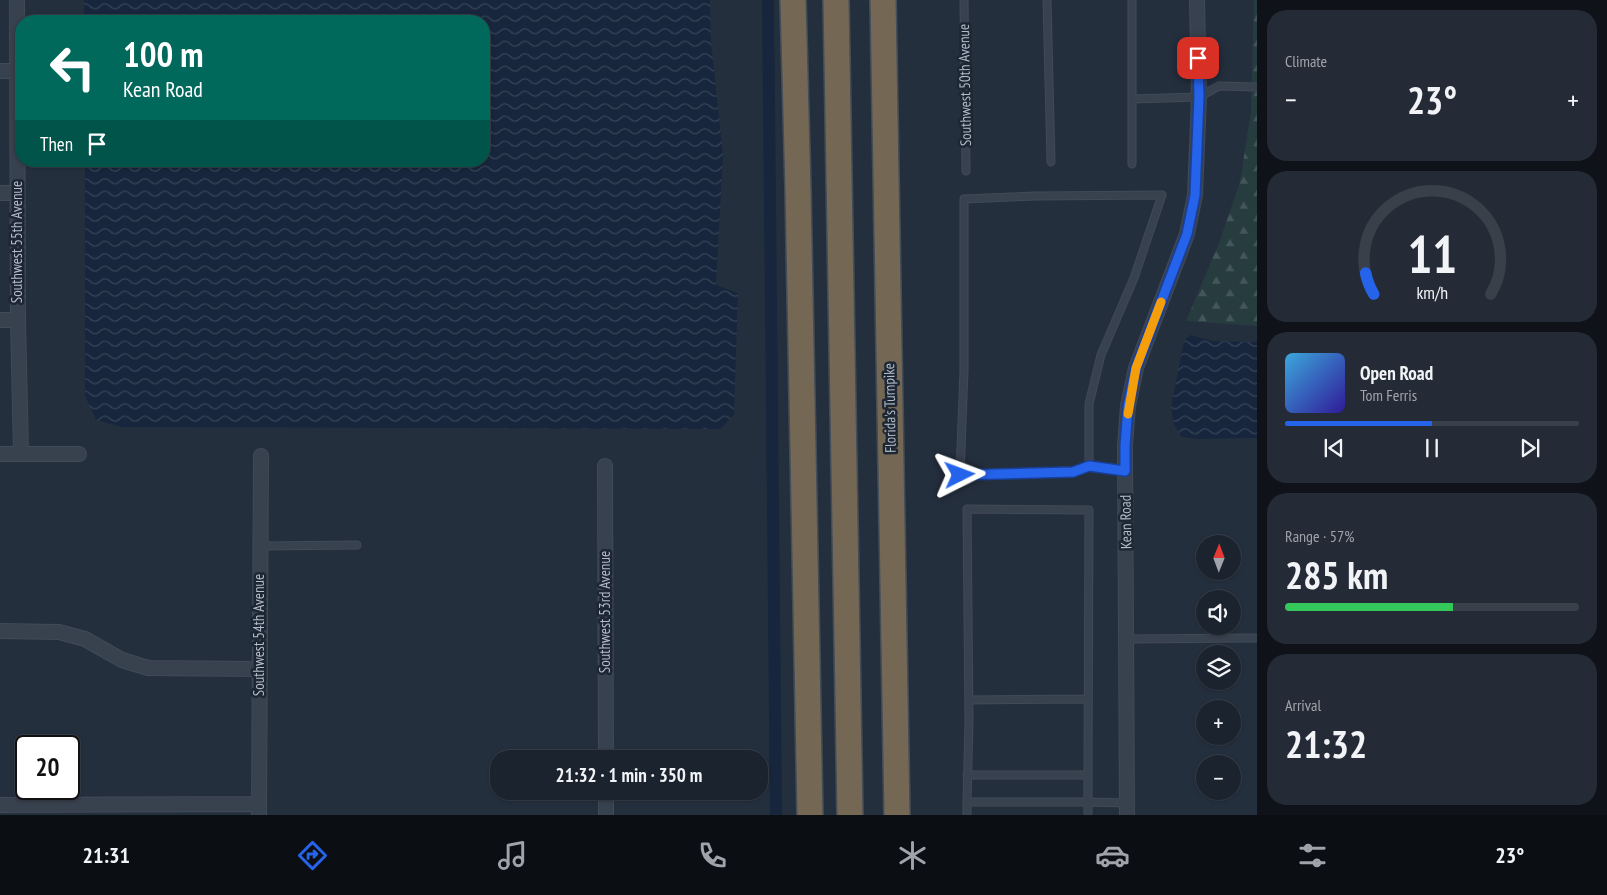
<!DOCTYPE html>
<html lang="en">
<head>
<meta charset="utf-8">
<style>
  body { margin:0; font-family:"PT Sans Narrow",sans-serif; background:#242b36; color:#f1f3f6; height:100vh; display:flex; flex-direction:column; font-size:19px; white-space:nowrap }
  * { box-sizing:border-box; margin:0 }
  p { font-size:16px; color:#a0a4aa }
  .icon { flex:none; width:28px; height:28px; fill:none; stroke:currentColor; stroke-width:2; stroke-linecap:round; stroke-linejoin:round }
  .map { position:relative; flex:1; overflow:hidden }
  .side { display:flex; flex-direction:column; gap:10px; padding:10px; background:#0f1319; width:350px }
  .side>* { flex:none }
  .top-card { position:absolute; left:15px; top:15px; width:475px; height:152px; border-radius:20px; box-shadow:0 1px 4px #0004,0 0 0 1px #39404a; background:#00695c; color:#fff; overflow:hidden }
  .needle { width:32px; rotate:1deg }
  .buttons { position:absolute; left:1196px; top:535px; display:grid; gap:10px }
  .buttons a { display:grid; place-items:center; width:45px; height:45px; border-radius:50%; background:#1b232e; box-shadow:0 1px 4px #0004,0 0 0 1px #39404a; font-size:25px }
  .speed { position:absolute; left:15px; top:735px; display:flex; gap:10px; font-size:25px; font-weight:700; text-align:center }
  .speed>* { display:grid; place-content:center; width:65px; height:65px; border-radius:50%; background:#1b232e; box-shadow:0 1px 4px #0004,0 0 0 1px #39404a; line-height:1 }
  .speed .limit { border:2px solid #111; border-radius:8px; background:#fff; color:#111 }
  .pin { position:absolute; display:grid; place-items:center; width:42px; height:42px; color:#fff; margin:-21px; border-radius:10px; box-shadow:0 2px 8px #0006 }
  .me { position:absolute; width:55px; margin:-28px; rotate:87deg; stroke-linejoin:round; filter:drop-shadow(0 0 4px #0008) }
  .turn { display:flex; align-items:center; gap:18px; height:105px; padding:0 25px; font-size:22px }
  .turn .icon { width:65px; height:65px; stroke-width:2.5 }
  .turn b { display:block; font-size:35px; line-height:42px }
  .then { display:flex; align-items:center; height:48px; padding:0 25px; background:#0003; gap:10px; font-size:19px }
  .big { font-size:38px; font-weight:600; line-height:1.1 }
  .side .widget { flex:1; display:flex; flex-direction:column; justify-content:center; gap:8px; min-width:0; padding:0 18px; border-radius:20px; background:#242b36 }
  .side .dial { align-items:center; gap:0 }
  .dial svg { height:130px; overflow:visible; fill:none; stroke:#39404a; stroke-width:7; stroke-linecap:round; text-anchor:middle }
  .dial text { fill:#f1f3f6; stroke:none }
  .song { display:flex; align-items:center; gap:15px }
  .cover { width:60px; height:60px; border-radius:8px; background:linear-gradient(135deg,hsl(200 70% 55%),hsl(250 70% 35%)) }
  .played { height:5px; border-radius:2px; background:linear-gradient(90deg,#2563eb 50%,#39404a 50%) }
  .keys { display:flex; justify-content:space-around; direction:ltr }
  .heat { display:flex; justify-content:space-between; align-items:center; font-size:28px; direction:ltr }
  .charge { height:8px; border-radius:4px; background:linear-gradient(90deg,#34c759 57%,#39404a 0) }
  .trip { position:absolute; left:490px; top:750px; width:278px; height:50px; border-radius:20px; background:#1b232e; box-shadow:0 1px 4px #0004,0 0 0 1px #39404a; font-weight:600; line-height:50px; text-align:center }
  .menu { display:flex; height:80px; justify-content:space-around; align-items:center; background:#0b0e12; color:#a0a4aa }
  .menu .icon { width:35px; height:35px }
  .menu .selected { color:#2563eb }
  .menu b { font-size:22px; color:#f1f3f6 }
  main { display:flex; flex:1; min-height:0 }
  .map>svg:first-child { display:block }
  .forest { fill:url(#forest-firs) }
  .water { fill:url(#water-waves) }
  .lines { fill:none; stroke-linecap:round; stroke-linejoin:round }
  .canal { stroke:#17263c; stroke-width:12 }
  .service-casing { stroke:#414a57; stroke-width:9 }
  .minor-casing { stroke:#414a57; stroke-width:16 }
  .motorway-casing { stroke:#434c59; stroke-width:28 }
  .service { stroke:#38414e; stroke-width:7 }
  .minor { stroke:#38414e; stroke-width:14 }
  .motorway { stroke:#746855; stroke-width:25 }
  .route-casing { stroke:#184099; stroke-width:12 }
  .route { stroke:#2563eb; stroke-width:9 }
  .slow { stroke:#f59e0b; stroke-width:9 }
  .labels { text-anchor:middle; stroke-width:5; stroke-linejoin:round; paint-order:stroke }
  .street-label { font-size:15px; fill:#b4bcc9; stroke:#1d2633 }
</style>
</head>
<body>
<main>
<div class="map">
<svg width="1257" height="815" viewBox="0 0 1257 815">
  <defs>
    <pattern id="forest-firs" width="22" height="20" patternUnits="userSpaceOnUse" patternTransform="scale(1.25)"><rect width="22" height="20" fill="#263c3f"/><path d="M5 1l3.5 6h-7zM16 11l3.5 6h-7z" fill="#435659"/></pattern>
    <pattern id="water-waves" width="16" height="10" patternUnits="userSpaceOnUse" patternTransform="scale(1.25)"><rect width="16" height="10" fill="#17263c"/><path d="M0 5q4-4 8 0t8 0" fill="none" stroke="#364457"/></pattern>
  </defs>
  <rect width="100%" height="100%" fill="#242f3e"/>
  <path class="forest" d="M1254,0H1257V326L1186,321L1219,243L1240,182L1251,112Z"/>
  <path class="water" d="M84,0H710L711,41L723,155L716,285L738,293L734,415L720,429L122,427L96,420L85,396V161H484V21H84Z
    M1190,335L1213,341L1257,342V438L1198,439L1182,437L1174,425L1171,407L1184,341Z"/>
  <g class="lines">
    <path class="canal" d="M768,0L776,815"/>
    <g class="service-casing">
      <path id="service" d="M964,0L966,171
        M1047,0L1051,162
        M1132,99L1199,97L1219,86L1257,87
        M1132,164V0
        M1089,466V404L1101,355L1134,278L1162,195L1036,196L964,199V370L960,475L1073,471L1089,466L1125,471
        M260,546L357,545
        M1127,639L1257,638
        M969,700L1088,699
        M967,775H1088V815
        M967,802L969,721L967,509L1089,510L1088,775
        M967,815V802H1088L1127,803"/>
    </g>
    <g class="minor-casing">
      <path id="minor" d="M17,0L18,320L21,454
        M0,71H16
        M0,193H17
        M0,320H18
        M0,454H79
        M605,466L606,759
        M0,631L59,632L85,639L122,660L148,668L259,669
        M606,791V815
        M0,805L259,804
        M259,815L261,456
        M1127,815L1125,446L1128,406L1136,368L1187,234L1195,195L1199,97L1197,0"/>
    </g>
    <g class="motorway-casing">
      <path id="motorway" d="M793,0L798,190L810,815
        M836,0L850,815
        M883,0L897,815"/>
    </g>
    <use href="#service" class="service"/>
    <use href="#minor" class="minor"/>
    <use href="#motorway" class="motorway"/>
  </g>
  <g class="lines">
    <g class="route-casing">
      <path id="route" d="M960,475L1073,472L1089,466L1125,471V446L1128,406L1136,368L1187,234L1195,195L1199,97L1198,58"/>
    </g>
    <use href="#route" class="route"/>
    <path class="slow" d="M1128,414L1136,368L1161,302"/>
  </g>
  <g class="labels">
    <g class="street-label">
      <text transform="translate(965 85) rotate(-91)" y="5">Southwest 50th Avenue</text>
      <text transform="translate(17 242) rotate(-90)" y="5">Southwest 55th Avenue</text>
      <text transform="translate(890 408) rotate(-91)" y="5">Florida's Turnpike</text>
      <text transform="translate(1126 522) rotate(-91)" y="5">Kean Road</text>
      <text transform="translate(605 612) rotate(-90)" y="5">Southwest 53rd Avenue</text>
      <text transform="translate(259 635) rotate(-90)" y="5">Southwest 54th Avenue</text>
    </g>
  </g>
</svg>
<div class="buttons">
<a><svg class="needle" viewBox="-14 -14 28 28"><path d="M0-13l5 13h-10z" fill="#e53935"/><path d="M0 13l5-13h-10z" fill="#a0a4aa"/></svg></a>
<a><svg class="icon" aria-label="sound" viewBox="0 0 24 24"><path d="M4 9h4l5-4v14l-5-4H4zM17 9q2 3 0 6"/></svg></a>
<a><svg class="icon" aria-label="layers" viewBox="0 0 24 24"><path d="M12 4l9 5-9 5-9-5zM3 14l9 5 9-5"/></svg></a>
<a>+</a>
<a>−</a>
</div>
<div class="speed"><div class="limit">20</div></div>
<div class="pin" style="left:1198px;top:58px;background:#d93025"><svg class="icon" aria-label="arrive" viewBox="0 0 24 24"><path d="M6 21V4h12l-3 4 3 4H6"/></svg></div>
<svg class="me" style="left:960px;top:475px" viewBox="-20 -20 40 40"><path d="M0-17L14 15 0 8-14 15z" fill="#2563eb" stroke="#fff" stroke-width="4"/></svg>
<div class="trip">21:32 · 1 min · 350 m</div>
<div class="top-card">
<div class="turn"><svg class="icon" aria-label="left" viewBox="0 0 24 24"><path d="M17 20v-9H6M10 6l-5 5 5 5"/></svg><div><b>100 m</b>Kean Road</div></div>
<div class="then">Then<svg class="icon" aria-label="arrive" viewBox="0 0 24 24"><path d="M6 21V4h12l-3 4 3 4H6"/></svg></div>
</div>
</div>
<section class="side">
<div class="widget"><p>Climate</p>
<div class="heat"><a>−</a><b class="big">23°</b><a>+</a></div>
</div>
<div class="widget dial"><svg viewBox="0 0 100 80">
<path d="M14 69A42 42 0 1 1 86 69"/>
<path d="M14 69A42 42 0 0 1 9 56" stroke="#2563eb"/>
<text x="50" y="56" font-size="32" font-weight="700">11</text>
<text x="50" y="72" font-size="11">km/h</text>
</svg></div>
<div class="widget">
<div class="song"><i class="cover"></i><div><b>Open Road</b><p>Tom Ferris</p></div></div>
<div class="played"></div>
<div class="keys"><svg class="icon" aria-label="previous" viewBox="0 0 24 24"><path d="M18 5L8 12l10 7zM5 5v14"/></svg><svg class="icon" aria-label="pause" viewBox="0 0 24 24"><path d="M8 5v14M16 5v14"/></svg><svg class="icon" aria-label="next" viewBox="0 0 24 24"><path d="M6 5l10 7-10 7zM19 5v14"/></svg></div>
</div>
<div class="widget"><p>Range · 57%</p><b class="big">285 km</b><div class="charge"></div></div>
<div class="widget"><p>Arrival</p><b class="big">21:32</b></div>
</section>
</main>
<nav class="menu">
<b>21:31</b>
<svg class="icon selected" aria-label="directions" viewBox="0 0 24 24"><path d="M12 3l9 9-9 9-9-9zM9 14v-3h6M13 9l2 2-2 2"/></svg>
<svg class="icon" aria-label="music" viewBox="0 0 24 24"><path d="M9 18V5l10-2v13"/><circle cx="6" cy="18" r="3"/><circle cx="16" cy="16" r="3"/></svg>
<svg class="icon" aria-label="phone" viewBox="0 0 24 24"><path d="M5 4h4l2 5-3 2q2 4 5 5l2-3 5 2v4C11 20 4 13 5 4z"/></svg>
<svg class="icon" aria-label="climate" viewBox="0 0 24 24"><path d="M12 3v18M4 7l16 10M4 17L20 7"/></svg>
<svg class="icon" aria-label="car" viewBox="0 0 24 24"><path d="M5 17H2v-5l4-1 3-4h7l3 4 3 1v5h-3M9 17h6M6 11h13"/><circle cx="7" cy="17" r="2"/><circle cx="17" cy="17" r="2"/></svg>
<svg class="icon" aria-label="filters" viewBox="0 0 24 24"><path d="M4 7h16M4 17h16"/><circle cx="9" cy="7" r="2"/><circle cx="15" cy="17" r="2"/></svg>
<b>23°</b>
</nav>
</body>
</html>
